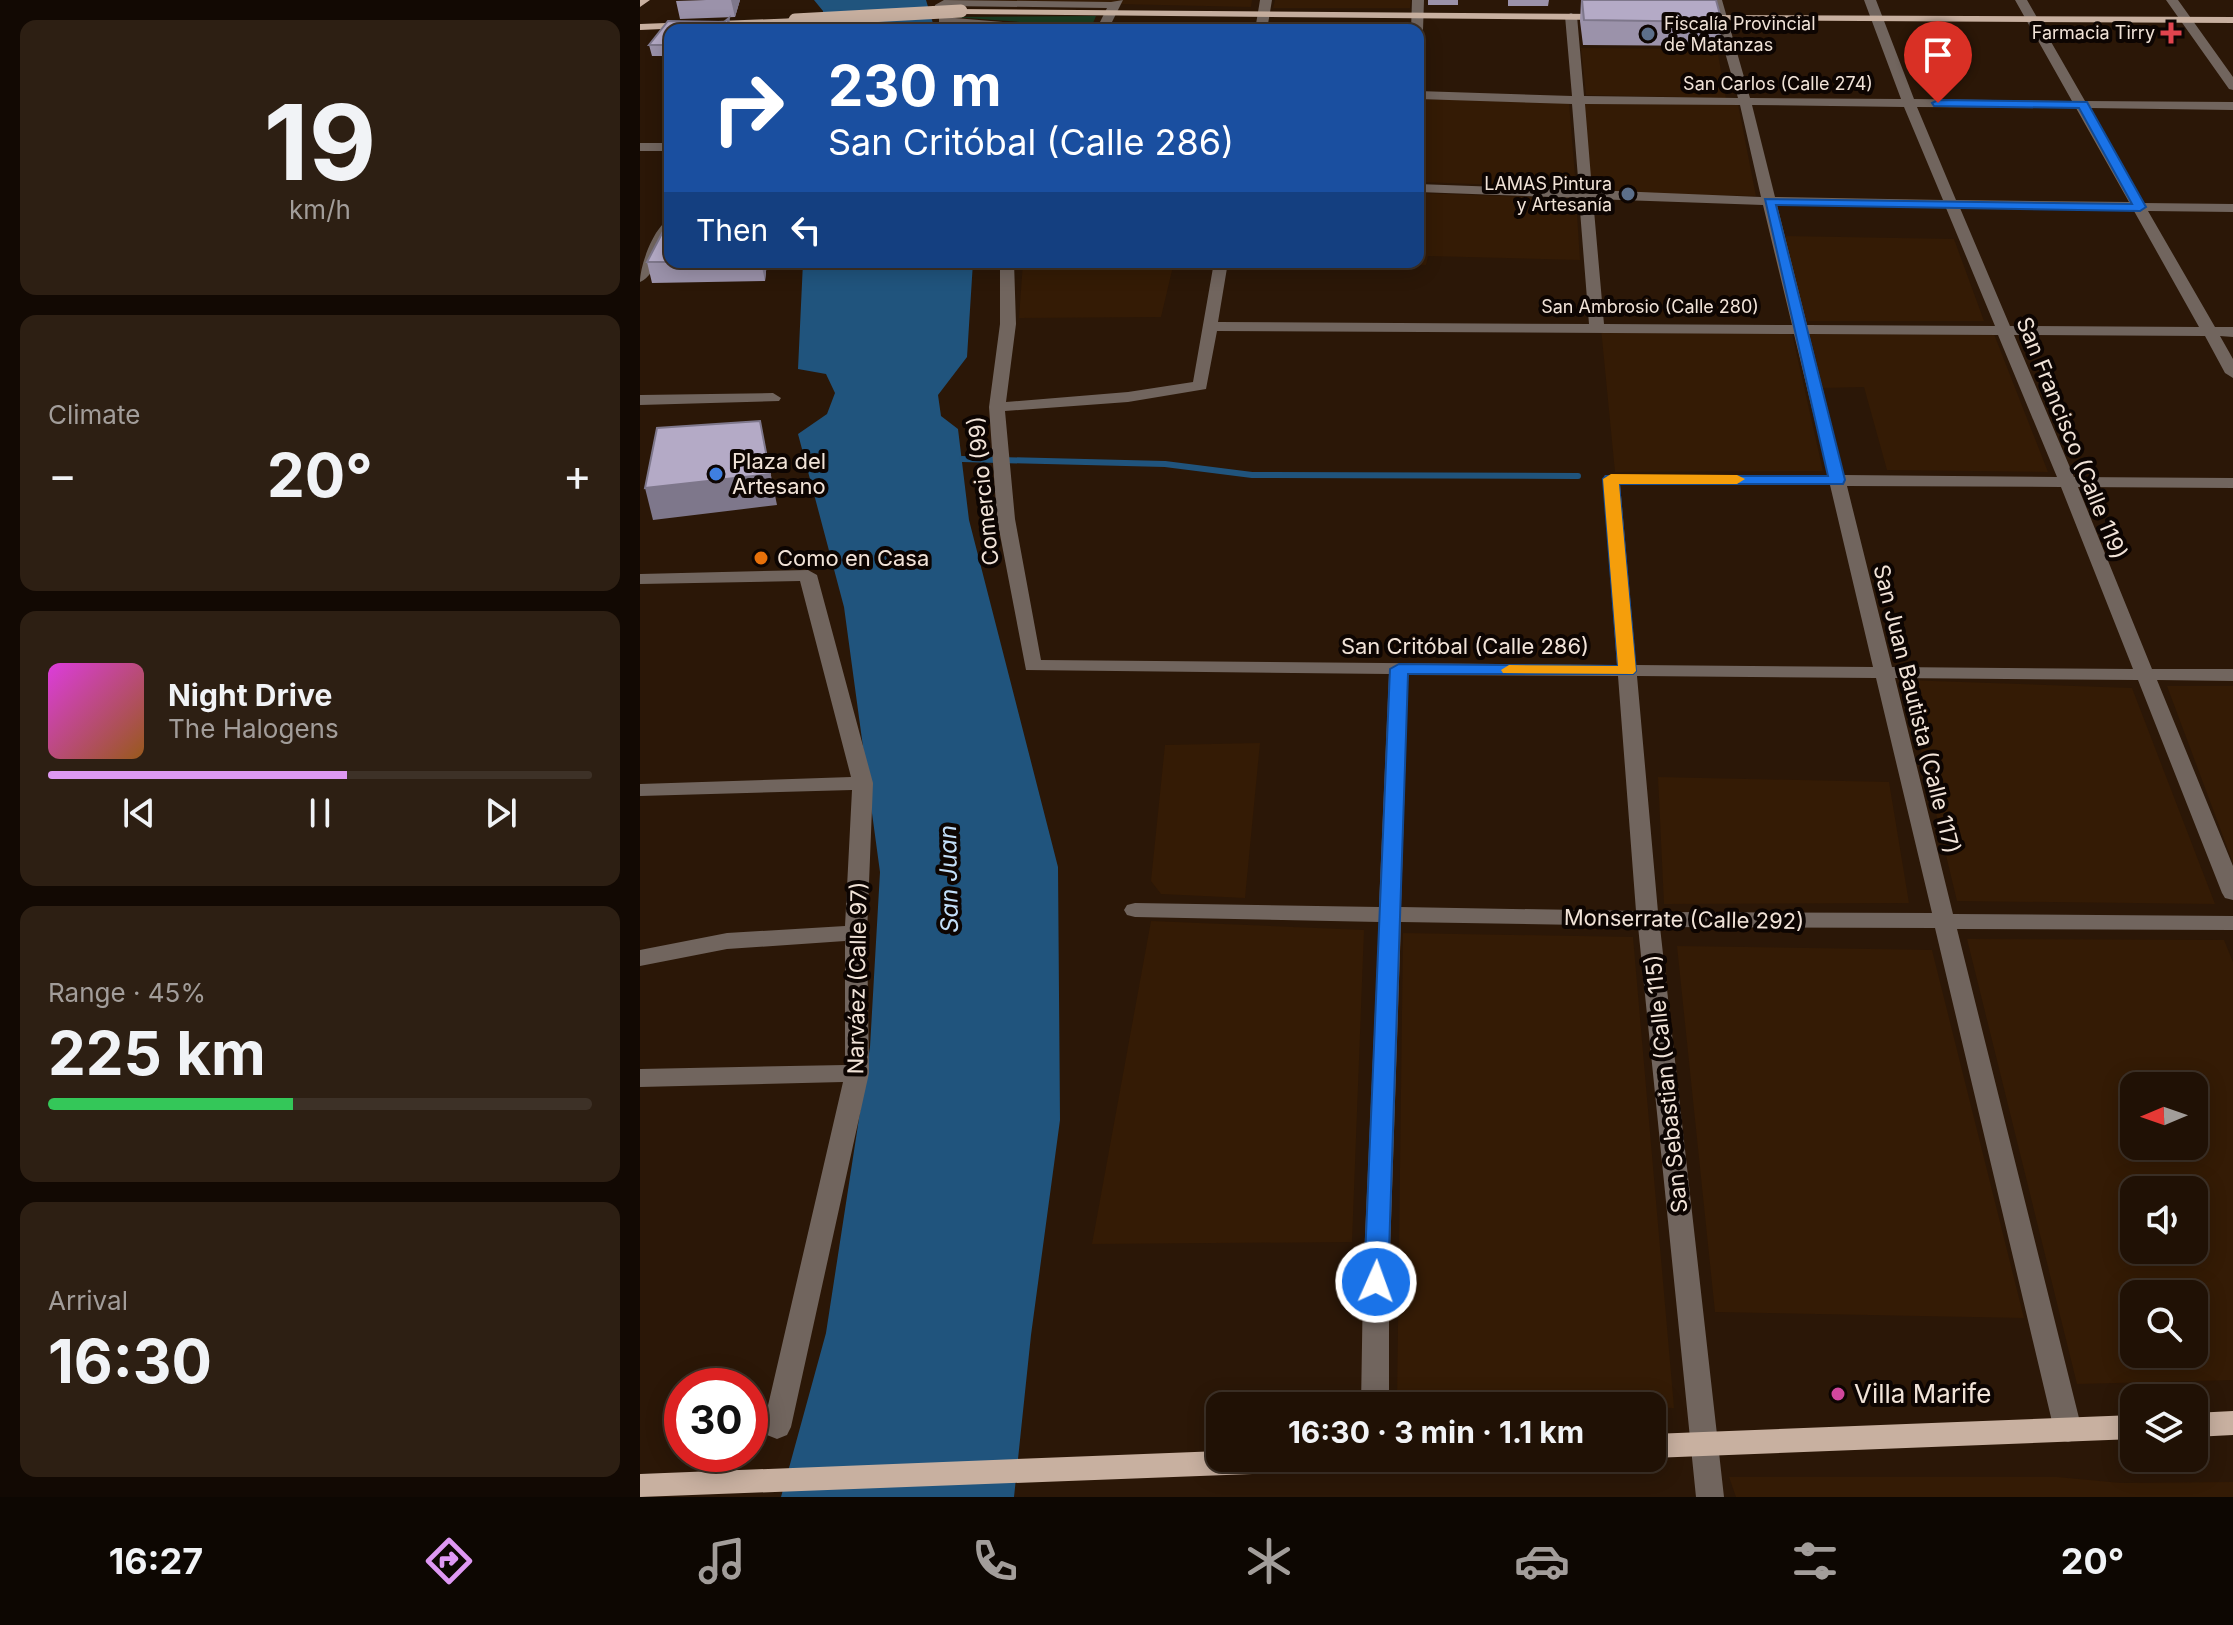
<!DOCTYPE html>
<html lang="en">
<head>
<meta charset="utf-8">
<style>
  body { margin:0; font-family:Inter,sans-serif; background:#2d1f13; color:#f1f3f6; height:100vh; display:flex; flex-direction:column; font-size:30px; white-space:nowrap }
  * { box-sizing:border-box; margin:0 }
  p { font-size:26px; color:#a29d9a }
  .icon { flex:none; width:44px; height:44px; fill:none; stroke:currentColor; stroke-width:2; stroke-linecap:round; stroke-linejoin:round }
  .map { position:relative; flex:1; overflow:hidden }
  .details { display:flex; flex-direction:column; gap:20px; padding:20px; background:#120903; width:640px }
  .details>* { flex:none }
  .hud { position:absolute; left:24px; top:24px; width:760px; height:244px; border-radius:16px; box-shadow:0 4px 20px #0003,0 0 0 2px #3d3127; background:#1a4fa0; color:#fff; overflow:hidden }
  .needle { width:52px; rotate:268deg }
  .controls { position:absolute; left:1480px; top:1072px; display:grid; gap:16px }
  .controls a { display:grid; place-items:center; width:88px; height:88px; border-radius:16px; background:#201105; box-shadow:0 4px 20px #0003,0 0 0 2px #3d3127; font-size:40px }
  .speed { position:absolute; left:24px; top:1368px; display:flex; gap:16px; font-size:40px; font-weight:700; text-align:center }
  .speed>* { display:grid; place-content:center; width:104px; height:104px; border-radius:50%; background:#201105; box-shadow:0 4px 20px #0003,0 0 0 2px #3d3127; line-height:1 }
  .speed .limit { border:12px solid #d22; background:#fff; color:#111 }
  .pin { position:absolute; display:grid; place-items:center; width:68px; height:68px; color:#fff; margin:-82px -34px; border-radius:50% 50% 50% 0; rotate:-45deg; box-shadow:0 0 8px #0007 }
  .pin .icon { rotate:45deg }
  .me { position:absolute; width:88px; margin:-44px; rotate:2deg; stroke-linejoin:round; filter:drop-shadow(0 0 6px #0008) }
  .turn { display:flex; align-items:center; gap:28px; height:168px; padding:0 32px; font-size:36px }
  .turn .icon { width:104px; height:104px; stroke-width:2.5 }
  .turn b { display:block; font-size:56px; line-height:68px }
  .then { display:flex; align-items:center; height:76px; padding:0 32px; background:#0003; gap:16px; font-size:30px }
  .big { font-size:60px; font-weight:700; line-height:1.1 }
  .details .tile { flex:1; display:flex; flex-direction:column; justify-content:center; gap:12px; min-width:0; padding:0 28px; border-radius:16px; background:#2d1f13 }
  .details .dial { align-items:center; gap:0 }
  .dial b { font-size:104px; line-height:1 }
  .song { display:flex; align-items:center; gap:24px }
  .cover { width:96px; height:96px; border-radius:12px; background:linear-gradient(135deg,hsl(300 70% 55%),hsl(30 70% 35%)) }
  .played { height:8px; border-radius:4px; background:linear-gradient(90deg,#de98f3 55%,#3d3127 55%) }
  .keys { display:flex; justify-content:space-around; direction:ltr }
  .heat { display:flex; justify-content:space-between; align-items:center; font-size:44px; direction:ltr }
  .charge { height:12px; border-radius:6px; background:linear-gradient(90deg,#34c759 45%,#3d3127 0) }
  .trip { position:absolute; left:566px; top:1392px; width:460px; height:80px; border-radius:16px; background:#201105; box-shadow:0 4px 20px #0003,0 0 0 2px #3d3127; font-weight:700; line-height:80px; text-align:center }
  .tabs { display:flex; height:128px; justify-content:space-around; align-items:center; background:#0d0702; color:#a29d9a }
  .tabs .icon { width:56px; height:56px }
  .tabs .selected { color:#de98f3 }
  .tabs b { font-size:36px; color:#f1f3f6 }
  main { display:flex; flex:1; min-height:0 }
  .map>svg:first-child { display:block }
  .built { fill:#341b05; fill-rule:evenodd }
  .green { fill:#193a20 }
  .water { fill:#20547d }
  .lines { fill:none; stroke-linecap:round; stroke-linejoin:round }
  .stream { stroke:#20547d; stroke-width:6 }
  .minor { fill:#71655e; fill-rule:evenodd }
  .major { fill:#c8b0a0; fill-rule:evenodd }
  .major-bridge { stroke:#c8b0a0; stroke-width:13 }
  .wall { fill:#9b92aa }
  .shaded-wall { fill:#7e778b }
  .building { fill:#b4aac6; stroke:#7e778b; stroke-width:2 }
  .route { fill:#1a73e8; stroke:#114b97; stroke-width:2 }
  .slow { fill:#f59e0b }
  .health-dot { fill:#e0444e; stroke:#0d0502; stroke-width:3 }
  .service-dot { fill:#5c6f8a; stroke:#0d0502; stroke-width:3 }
  .shop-dot { fill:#3f7fe0; stroke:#0d0502; stroke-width:3 }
  .food-dot { fill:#e8710a; stroke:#0d0502; stroke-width:3 }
  .hotel-dot { fill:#d1479c; stroke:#0d0502; stroke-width:3 }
  .labels { text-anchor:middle; stroke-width:8; stroke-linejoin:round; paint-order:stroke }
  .far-poi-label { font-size:18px; fill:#f1e3d8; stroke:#0d0502; text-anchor:end }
  .far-street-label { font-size:18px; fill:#f1e3d8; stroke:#0d0502 }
  .street-label { font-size:22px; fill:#f1e3d8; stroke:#0d0502 }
  .poi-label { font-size:22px; fill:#f1e3d8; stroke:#0d0502; text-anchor:start }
  .water-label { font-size:24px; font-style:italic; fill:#c3dff9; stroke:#0d0502 }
  .near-poi-label { font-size:26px; fill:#f1e3d8; stroke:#0d0502; text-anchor:start }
</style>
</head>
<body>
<main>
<section class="details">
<div class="tile dial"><b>19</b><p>km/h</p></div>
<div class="tile"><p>Climate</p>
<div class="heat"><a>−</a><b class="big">20°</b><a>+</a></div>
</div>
<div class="tile">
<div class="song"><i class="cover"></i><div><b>Night Drive</b><p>The Halogens</p></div></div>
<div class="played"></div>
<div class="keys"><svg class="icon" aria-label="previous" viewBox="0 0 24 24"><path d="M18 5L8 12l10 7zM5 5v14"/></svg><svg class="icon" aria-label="pause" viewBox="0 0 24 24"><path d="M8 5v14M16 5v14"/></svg><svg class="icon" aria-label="next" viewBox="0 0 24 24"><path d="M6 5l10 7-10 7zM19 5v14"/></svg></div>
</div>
<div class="tile"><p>Range · 45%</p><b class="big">225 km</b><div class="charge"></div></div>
<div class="tile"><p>Arrival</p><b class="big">16:30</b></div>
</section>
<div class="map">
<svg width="1593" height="1497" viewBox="0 0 1593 1497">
  <rect width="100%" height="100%" fill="#2b1707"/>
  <path class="built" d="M304,0H612L611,7Z
    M635,0H771L770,8H633Z
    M941,48L1077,49L1086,98L946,95Z
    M784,99L929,103L936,188L780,182Z
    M941,102L1098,104L1116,196L949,193Z
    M778,193L936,199L940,260L788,256L786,265L688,262H778Z
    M1145,236L1314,239L1344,321H1165Z
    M383,262H534L521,317L379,318Z
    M961,328L1151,329L1183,471L975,472Z
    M1169,332L1354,334L1408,472L1247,470L1224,387L1183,388Z
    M1264,680L1492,688L1575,904L1317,901Z
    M1527,686H1593V863Z
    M620,743L605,898L521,894L511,881L525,745Z
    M1018,777L1249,782L1269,903L1024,904Z
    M511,921L724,930L712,1242L452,1244Z
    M763,933L993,937L1034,1408L757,1404Z
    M1327,939L1584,940L1593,962V1380L1437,1384ZM1494,1086H1554V1146H1494ZM1494,1190H1554V1250H1494ZM1494,1294H1554V1354H1494Z
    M1037,946L1292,950L1384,1318L1075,1312Z
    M1089,1477H1417L1481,1483L1593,1482V1497H1096Z"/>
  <path class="green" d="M456,16L450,30H395L394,23L313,17Z"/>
  <path class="water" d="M174,0H286L295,30H182L183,11Z
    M163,262H333L327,357L298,395L301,416L318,429L329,520L418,867L420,1120L391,1335L374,1497H141L186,1333L230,1047L240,872L204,607L158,434L187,414L195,393L186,374L158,369Z"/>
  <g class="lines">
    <path class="stream" d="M322,459L525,464L612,475L938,476"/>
    <path class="minor" d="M304,0L471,2L483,0L468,30H456L467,8L308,6L295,9V5Z
      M620,0H632L627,30H615Z
      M772,0H784L783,30L778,33V30H771Z
      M1070,0H1082L1110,98L1261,99L1224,0H1236L1274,99L1432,101L1375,0H1387L1445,101L1593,102V110L1449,108L1503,203L1593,204V212L1508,211L1575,327H1593V337L1580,336L1593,359V378L1585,373L1565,336L1374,335L1434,477L1593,478V488L1438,487L1512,669H1593V681L1517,680L1593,866V900L1585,898L1582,893L1498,680L1255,678L1313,914L1593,916V930L1317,929L1442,1430L1438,1439L1428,1442L1418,1439L1414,1430L1295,928L1020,927L1084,1497H1056L998,926L761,922L749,1282V1406H721L723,1282L739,922L495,917L487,915L484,910L487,905L495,903L739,907L749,674L386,670L357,519L349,407L360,324V262H374L376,324L366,402L488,392L553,382L574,262H588L578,322L949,324L939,198L778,192V184L939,190L932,104L778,99V91L932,96L925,16L931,13L937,16L944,96L1098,98ZM945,104L1100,105L1121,197L952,190ZM1112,105L1264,107L1303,200L1135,197ZM1277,107L1436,108L1489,202L1316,200ZM953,199L1123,205L1152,325L964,324ZM1137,205L1306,208L1355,326L1167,325ZM1320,208L1494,211L1559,327L1370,326ZM577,331L1154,334L1188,475H965L963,479L977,665L401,660L375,519L365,411L488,402L566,389ZM1169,334L1358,335L1417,477L1204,475ZM980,484L1190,485L1233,667L996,665ZM1207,486L1421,487L1493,669L1252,667ZM768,675L978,676L996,911L761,907ZM997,676L1236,678L1292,913L1018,912Z
      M1526,0H1538L1593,77V90L1589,89Z
      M155,17L161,20L159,22L123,30H100Z
      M303,17L422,27L428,30H381L299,22V18Z
      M0,143H30V151H0Z
      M30,219C30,236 16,276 0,282C0,265 14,226 30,219Z
      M133,393L141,398L139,401L0,405V395Z
      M168,570L177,575L233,783L227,933L229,1073L151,1427L147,1435L137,1439L127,1435L123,1427L203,1082L0,1087V1069L205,1065V941L87,949L0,966V950L87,933L205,926L212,790L0,796V784L211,777L160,581L0,584V574Z"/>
    <path class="major" d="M0,0H10L0,7Z
      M317,9L965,14L971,17L965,20L321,14L317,13Z
      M1049,15L1593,17V23L1053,20L1047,17Z
      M159,18L161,20L155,23L0,30V24Z
      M1593,1411V1435L1554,1437V1413Z
      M1494,1415V1439L1012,1458H1011L1012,1434Z
      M580,1451V1458H733L729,1467L719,1470L0,1497V1474Z"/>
    <path class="major-bridge" d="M155,20L321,11"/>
  </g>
  <path class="wall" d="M66,0H100L95,17L40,19L36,1Z
    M788,0H818V5H788Z
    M868,0H909L908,6H868Z
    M941,0L1082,22L1080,46L943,45L940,21Z
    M89,18L91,30H30V56H12L9,45L28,21L84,22Z
    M7,262H127L125,281L12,283Z"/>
  <path class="shaded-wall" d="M91,0H100L95,17Z
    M89,18L91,30H85Z
    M121,262H127L125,281Z
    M120,421L137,505L13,520L5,488Z"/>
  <path class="building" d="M942,0H1076L1082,22L944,20Z
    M89,18L85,30H30V45H9L28,21L84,22Z
    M30,218V262H7Z
    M120,421L130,474L5,488L17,428Z"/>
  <path class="route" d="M1298,100L1447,102L1506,207L1500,211L1136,205L1205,480L1203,484H979L996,671L993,674H768L748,1282L744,1289L736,1292L727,1289L724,1282L750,669L759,664L978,666L963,479L966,476H1188L1125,199L1492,204L1439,108L1294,106L1292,103Z"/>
  <path class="slow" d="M971,474L1097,475L1105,479L1097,484H979L996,671L993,674L863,673L861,670L869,665L978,666L963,479Z"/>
  <path class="health-dot" d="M1527 21h8v8h8v8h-8v8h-8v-8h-8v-8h8z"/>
  <g class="service-dot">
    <circle cx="1008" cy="34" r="8"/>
    <circle cx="988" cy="194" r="8"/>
  </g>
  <circle class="shop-dot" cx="76" cy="474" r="8"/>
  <circle class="food-dot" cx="121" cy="558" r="8"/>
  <circle class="hotel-dot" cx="1198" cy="1394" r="8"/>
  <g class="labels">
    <g class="far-poi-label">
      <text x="1024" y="30" text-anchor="start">Fiscalía Provincial<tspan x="1024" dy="21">de Matanzas</tspan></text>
      <text x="1515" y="39">Farmacia Tirry</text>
      <text x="972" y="190">LAMAS Pintura<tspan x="972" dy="21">y Artesanía</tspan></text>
    </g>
    <g class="far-street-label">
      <text x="1138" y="90">San Carlos (Calle 274)</text>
      <text x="1010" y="313">San Ambrosio (Calle 280)</text>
    </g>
    <g class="street-label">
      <text transform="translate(1432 438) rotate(68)" y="8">San Francisco (Calle 119)</text>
      <text transform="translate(343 491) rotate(-96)" y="8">Comercio (99)</text>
      <text x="825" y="654">San Critóbal (Calle 286)</text>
      <text transform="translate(1277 709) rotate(76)" y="8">San Juan Bautista (Calle 117)</text>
      <text transform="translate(1044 919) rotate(1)" y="8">Monserrate (Calle 292)</text>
      <text transform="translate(217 978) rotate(-89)" y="8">Narváez (Calle 97)</text>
      <text transform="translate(1026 1084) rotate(-96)" y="8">San Sebastian (Calle 115)</text>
    </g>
    <g class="poi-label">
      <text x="92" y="469">Plaza del<tspan x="92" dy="25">Artesano</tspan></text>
      <text x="137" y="566">Como en Casa</text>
    </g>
    <g class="water-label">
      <text transform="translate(309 879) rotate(-91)" y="8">San Juan</text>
    </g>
    <g class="near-poi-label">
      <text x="1214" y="1403">Villa Marife</text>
    </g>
  </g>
</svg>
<div class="controls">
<a><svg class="needle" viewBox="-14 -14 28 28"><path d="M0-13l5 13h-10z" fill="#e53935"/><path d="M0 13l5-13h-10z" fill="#a29d9a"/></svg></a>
<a><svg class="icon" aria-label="sound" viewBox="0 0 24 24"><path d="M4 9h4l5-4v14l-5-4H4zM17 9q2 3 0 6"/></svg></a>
<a><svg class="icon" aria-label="search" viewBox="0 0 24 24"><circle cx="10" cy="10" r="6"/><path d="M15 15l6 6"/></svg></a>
<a><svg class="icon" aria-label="layers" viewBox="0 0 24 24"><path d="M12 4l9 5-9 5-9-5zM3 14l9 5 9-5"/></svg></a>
</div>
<div class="speed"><div class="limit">30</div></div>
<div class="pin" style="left:1298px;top:103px;background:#d93025"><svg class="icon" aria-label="arrive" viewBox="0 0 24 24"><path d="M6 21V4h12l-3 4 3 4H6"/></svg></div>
<svg class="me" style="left:736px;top:1282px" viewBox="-20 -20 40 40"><circle r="17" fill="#1a73e8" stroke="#fff" stroke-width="3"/><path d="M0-11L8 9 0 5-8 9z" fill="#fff"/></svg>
<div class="trip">16:30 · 3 min · 1.1 km</div>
<div class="hud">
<div class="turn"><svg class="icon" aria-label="right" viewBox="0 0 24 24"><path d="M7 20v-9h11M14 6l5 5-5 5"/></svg><div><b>230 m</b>San Critóbal (Calle 286)</div></div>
<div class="then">Then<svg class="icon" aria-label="left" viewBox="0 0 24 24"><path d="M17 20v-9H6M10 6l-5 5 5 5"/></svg></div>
</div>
</div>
</main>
<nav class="tabs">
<b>16:27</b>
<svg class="icon selected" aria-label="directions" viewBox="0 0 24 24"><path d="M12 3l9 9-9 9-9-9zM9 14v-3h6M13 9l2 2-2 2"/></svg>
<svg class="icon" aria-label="music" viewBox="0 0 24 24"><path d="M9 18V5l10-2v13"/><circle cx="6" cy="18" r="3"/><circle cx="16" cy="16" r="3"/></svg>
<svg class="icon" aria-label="phone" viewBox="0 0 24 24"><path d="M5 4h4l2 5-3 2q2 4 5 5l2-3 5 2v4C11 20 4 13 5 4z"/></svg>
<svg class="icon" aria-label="climate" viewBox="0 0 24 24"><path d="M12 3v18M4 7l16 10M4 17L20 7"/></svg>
<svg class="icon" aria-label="car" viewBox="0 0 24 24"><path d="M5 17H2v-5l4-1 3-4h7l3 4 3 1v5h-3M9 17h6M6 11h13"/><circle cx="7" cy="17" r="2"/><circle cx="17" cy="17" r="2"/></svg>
<svg class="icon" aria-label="filters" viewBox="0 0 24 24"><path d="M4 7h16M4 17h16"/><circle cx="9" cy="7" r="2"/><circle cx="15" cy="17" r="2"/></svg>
<b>20°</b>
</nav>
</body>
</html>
